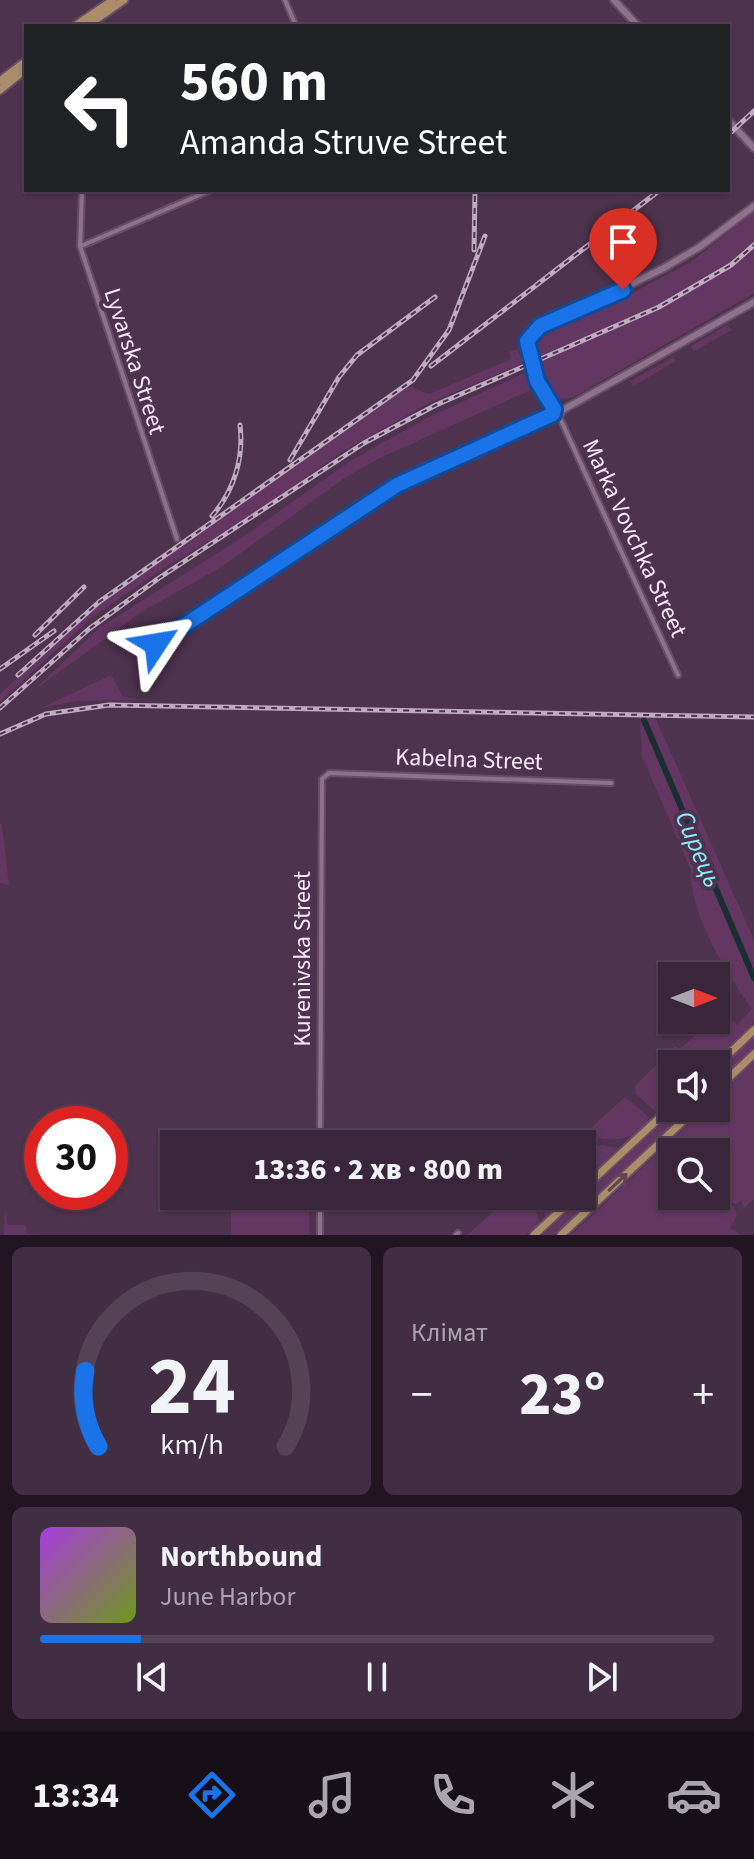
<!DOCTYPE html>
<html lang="uk">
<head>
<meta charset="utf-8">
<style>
  body { margin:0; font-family:"Source Sans 3",sans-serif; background:#412e42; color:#f1f3f6; height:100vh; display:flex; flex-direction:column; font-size:30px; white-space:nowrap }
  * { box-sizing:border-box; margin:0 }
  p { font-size:26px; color:#aba5af }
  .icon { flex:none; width:44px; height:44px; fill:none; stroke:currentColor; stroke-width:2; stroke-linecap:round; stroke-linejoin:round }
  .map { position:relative; height:1235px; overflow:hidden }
  .panel { display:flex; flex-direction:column; gap:12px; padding:12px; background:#201520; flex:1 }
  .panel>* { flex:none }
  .hud { position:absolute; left:24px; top:24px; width:706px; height:168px; border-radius:0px; box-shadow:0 2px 6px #0004,0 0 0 2px #544354; background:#202124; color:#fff; overflow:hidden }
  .needle { width:52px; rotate:90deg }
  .tools { position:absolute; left:658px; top:962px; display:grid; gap:16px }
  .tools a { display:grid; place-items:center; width:72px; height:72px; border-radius:0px; background:#3a263a; box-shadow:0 2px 6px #0004,0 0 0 2px #544354; font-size:40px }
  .speed { position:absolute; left:24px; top:1106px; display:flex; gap:16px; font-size:40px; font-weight:700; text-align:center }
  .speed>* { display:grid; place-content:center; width:104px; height:104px; border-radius:50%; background:#3a263a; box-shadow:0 2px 6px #0004,0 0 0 2px #544354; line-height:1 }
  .speed .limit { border:12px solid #d22; background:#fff; color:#111 }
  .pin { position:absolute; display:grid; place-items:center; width:68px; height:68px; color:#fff; margin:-82px -34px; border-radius:50% 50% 50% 0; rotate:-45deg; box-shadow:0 0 8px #0007 }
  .pin .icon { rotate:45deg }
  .me { position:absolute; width:88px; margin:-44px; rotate:57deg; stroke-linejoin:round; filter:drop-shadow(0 0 6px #0008) }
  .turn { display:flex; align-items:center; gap:28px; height:168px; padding:0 24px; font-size:36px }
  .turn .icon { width:104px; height:104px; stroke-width:2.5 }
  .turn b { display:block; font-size:56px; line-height:68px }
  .big { font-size:60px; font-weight:800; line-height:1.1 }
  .panel .tile { flex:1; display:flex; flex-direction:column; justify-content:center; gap:12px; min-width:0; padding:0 28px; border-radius:12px; background:#412e42 }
  .panel .dial { align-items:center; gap:0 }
  .dial svg { height:208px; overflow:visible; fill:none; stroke:#544354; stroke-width:7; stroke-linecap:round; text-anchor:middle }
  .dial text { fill:#f1f3f6; stroke:none }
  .song { display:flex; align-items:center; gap:24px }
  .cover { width:96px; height:96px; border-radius:12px; background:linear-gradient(135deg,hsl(280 70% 55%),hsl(80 70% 35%)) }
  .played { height:8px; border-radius:4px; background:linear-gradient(90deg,#1a73e8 15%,#544354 15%) }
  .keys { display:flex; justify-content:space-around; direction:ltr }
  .heat { display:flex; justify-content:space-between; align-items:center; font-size:44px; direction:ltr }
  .panel .tiles { flex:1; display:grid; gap:12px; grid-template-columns:1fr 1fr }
  .tile:last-child { grid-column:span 2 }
  .trip { position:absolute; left:160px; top:1130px; width:436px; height:80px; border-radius:0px; background:#3a263a; box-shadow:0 2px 6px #0004,0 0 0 2px #544354; font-weight:800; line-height:80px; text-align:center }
  .menu { display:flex; height:128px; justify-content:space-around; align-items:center; background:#170f17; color:#aba5af }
  .menu .icon { width:56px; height:56px }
  .menu .selected { color:#1a73e8 }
  .menu b { font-size:36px; color:#f1f3f6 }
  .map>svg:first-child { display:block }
  .green { fill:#633762; fill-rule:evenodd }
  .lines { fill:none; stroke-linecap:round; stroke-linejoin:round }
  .canal { stroke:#1b2e31; stroke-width:6 }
  .minor-casing { stroke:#664f65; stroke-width:8 }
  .secondary-casing { stroke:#664f65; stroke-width:10 }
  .primary-casing { stroke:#664f65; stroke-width:11 }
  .minor { stroke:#8f718d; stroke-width:4 }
  .secondary { stroke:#8f718d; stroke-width:6 }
  .primary { stroke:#ab8d6a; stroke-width:7 }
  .rail-casing { stroke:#c0acc0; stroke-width:5 }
  .rail { stroke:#4d334d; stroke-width:2; stroke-dasharray:6; stroke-linecap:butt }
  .oneway { stroke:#604553 }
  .route-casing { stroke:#114b97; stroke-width:20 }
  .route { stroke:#1a73e8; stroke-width:14 }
  .labels { text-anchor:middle; stroke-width:8; stroke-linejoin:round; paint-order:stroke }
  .street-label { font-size:24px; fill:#f8e7f7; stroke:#4d334d }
  .water-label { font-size:26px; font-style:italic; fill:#89edfb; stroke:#4d334d }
</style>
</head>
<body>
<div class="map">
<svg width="754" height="1235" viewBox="0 0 754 1235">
  <rect width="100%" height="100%" fill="#4d334d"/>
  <path class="green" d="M754,212V293L572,398L557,399C541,386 522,354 537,334L621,299L691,262Z
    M727,325L732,330L694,351L691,346Z
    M517,349L524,363L429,403L342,452L253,515L161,570L90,619L0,702V694L103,600L408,386L429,394L511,359L509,352Z
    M674,357L676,361L633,386L630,381Z
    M527,372L533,389L380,458L346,477L220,568L143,611L33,691L99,628L246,535L350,461L427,418Z
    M111,675L123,697L146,700L76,701L41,708Z
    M640,717H655L754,940V1022L709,1064H672V1098L657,1113L636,1094L635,1086L675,1046L680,1049L700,1031L704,1034L727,1014L737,1025L752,1009C727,974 689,914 691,870L642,756Z
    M0,824H2L9,885L0,883Z
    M754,1037V1049L716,1084V1072Z
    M754,1062V1199L744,1208L741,1200L736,1204L727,1200L728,1194L703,1201L711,1211L718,1204L733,1205L737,1216L730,1228L741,1235H571L706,1108H716V1098ZM672,1152H716V1196H672Z
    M625,1097L649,1117C639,1145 606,1140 582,1136Z
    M678,1108H690L555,1235H543Z
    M577,1141L618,1148L582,1183V1144H573Z
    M511,1196H531L540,1223L526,1235H467Z
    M537,1196H568L546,1216Z
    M231,1208H309V1235H231Z
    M5,1210L8,1225H26V1234L45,1235H4Z"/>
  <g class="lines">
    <path class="canal" d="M644,720L754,978"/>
    <g class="minor-casing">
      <path id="minor" d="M285,0L296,26
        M82,190L80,246L177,539
        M81,246L211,190
        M559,416L678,675
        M156,644L397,485L553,414
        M320,1144L322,779L329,773L611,783
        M320,1196V1235
        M456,1235L458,1233"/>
    </g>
    <g class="secondary-casing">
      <path id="secondary" d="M614,0L638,26
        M728,120L754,148
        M553 412a4 4 0 1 1 8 0a4 4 0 1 1-8 0Z
        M554,409L537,381L527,341L532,332L664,268L701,246L754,206
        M561,411L754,302"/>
    </g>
    <g class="primary-casing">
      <path id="primary" d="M75,26L113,0
        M87,26L124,0
        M0,81L26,61
        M0,90L26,69
        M716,1066L754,1030
        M716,1090L754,1054
        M582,1190L672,1106
        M534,1235L576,1196
        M561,1235L697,1108"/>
    </g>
    <use href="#minor" class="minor"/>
    <use href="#secondary" class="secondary"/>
    <use href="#primary" class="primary"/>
    <g class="rail-casing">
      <path id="rail" d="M728,135L754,111
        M474,250L475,190
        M431,366L660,190
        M290,460L339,377L357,355L435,297
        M212,516C234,491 244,458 240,425
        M35,635L84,587
        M0,669L54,631
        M18,675L99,602L413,380L449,330L485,236
        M0,708L89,629L159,578L364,443L436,405L659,307L731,265L754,245
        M0,734L46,714L109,705L754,717"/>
    </g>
    <use href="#rail" class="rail"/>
  </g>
  <defs><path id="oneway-shaft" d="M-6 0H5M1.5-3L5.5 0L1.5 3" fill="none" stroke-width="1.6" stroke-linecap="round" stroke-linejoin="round" transform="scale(2)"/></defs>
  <use class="oneway" href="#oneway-shaft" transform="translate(618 1182) rotate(-43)"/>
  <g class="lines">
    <g class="route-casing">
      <path id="route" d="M156,644L397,485L553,414L554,409L537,381L527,341L540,326L623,290"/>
    </g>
    <use href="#route" class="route"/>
  </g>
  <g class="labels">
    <g class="street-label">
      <text transform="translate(135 361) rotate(72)" y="8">Lyvarska Street</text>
      <text transform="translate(635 538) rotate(65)" y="8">Marka Vovchka Street</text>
      <text transform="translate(469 759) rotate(2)" y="8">Kabelna Street</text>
      <text transform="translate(302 959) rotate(-90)" y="8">Kurenivska Street</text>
    </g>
    <g class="water-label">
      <text transform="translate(699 849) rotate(67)" y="9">Сирець</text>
    </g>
  </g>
</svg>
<div class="tools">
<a><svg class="needle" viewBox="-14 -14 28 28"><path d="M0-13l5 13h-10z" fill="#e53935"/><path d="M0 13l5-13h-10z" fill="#aba5af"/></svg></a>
<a><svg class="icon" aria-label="sound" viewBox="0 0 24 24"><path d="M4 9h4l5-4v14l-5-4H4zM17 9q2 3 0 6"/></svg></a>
<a><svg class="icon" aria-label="search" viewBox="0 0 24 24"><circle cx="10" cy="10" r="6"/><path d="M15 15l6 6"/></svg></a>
</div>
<div class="speed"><div class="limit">30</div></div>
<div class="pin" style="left:623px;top:290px;background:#d93025"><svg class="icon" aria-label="arrive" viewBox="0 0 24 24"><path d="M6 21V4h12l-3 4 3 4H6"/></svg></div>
<svg class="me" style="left:156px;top:644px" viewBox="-20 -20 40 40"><path d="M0-17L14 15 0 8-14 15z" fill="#1a73e8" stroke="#fff" stroke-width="4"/></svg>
<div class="trip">13:36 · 2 хв · 800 m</div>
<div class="hud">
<div class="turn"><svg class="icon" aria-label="left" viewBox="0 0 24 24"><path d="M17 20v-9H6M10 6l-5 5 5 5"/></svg><div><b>560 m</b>Amanda Struve Street</div></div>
</div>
</div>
<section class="panel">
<div class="tiles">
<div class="tile dial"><svg viewBox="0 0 100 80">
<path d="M14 69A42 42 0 1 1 86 69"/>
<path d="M14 69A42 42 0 0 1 9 40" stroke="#1a73e8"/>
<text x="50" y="56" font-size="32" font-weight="700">24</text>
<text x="50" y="72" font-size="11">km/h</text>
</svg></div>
<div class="tile"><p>Клімат</p>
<div class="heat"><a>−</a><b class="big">23°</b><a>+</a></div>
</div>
<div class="tile">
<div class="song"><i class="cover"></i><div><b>Northbound</b><p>June Harbor</p></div></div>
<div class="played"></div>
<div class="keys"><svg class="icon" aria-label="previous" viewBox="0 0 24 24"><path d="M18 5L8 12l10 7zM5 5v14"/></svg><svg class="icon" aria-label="pause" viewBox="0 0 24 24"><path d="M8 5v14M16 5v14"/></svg><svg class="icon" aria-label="next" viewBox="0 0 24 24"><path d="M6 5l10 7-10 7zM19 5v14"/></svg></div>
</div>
</div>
</section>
<nav class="menu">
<b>13:34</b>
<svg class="icon selected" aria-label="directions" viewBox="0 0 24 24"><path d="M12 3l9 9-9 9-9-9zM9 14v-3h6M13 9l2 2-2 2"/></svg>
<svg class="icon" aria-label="music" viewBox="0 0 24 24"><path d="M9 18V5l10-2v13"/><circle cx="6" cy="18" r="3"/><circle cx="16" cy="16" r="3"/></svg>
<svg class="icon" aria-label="phone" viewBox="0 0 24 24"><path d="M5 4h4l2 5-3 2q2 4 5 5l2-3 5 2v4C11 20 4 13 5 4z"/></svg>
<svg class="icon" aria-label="climate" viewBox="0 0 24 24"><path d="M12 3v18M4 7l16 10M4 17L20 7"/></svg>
<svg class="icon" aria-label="car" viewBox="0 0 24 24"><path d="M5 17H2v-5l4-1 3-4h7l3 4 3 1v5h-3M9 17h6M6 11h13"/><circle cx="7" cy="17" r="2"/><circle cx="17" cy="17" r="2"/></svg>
</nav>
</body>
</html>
